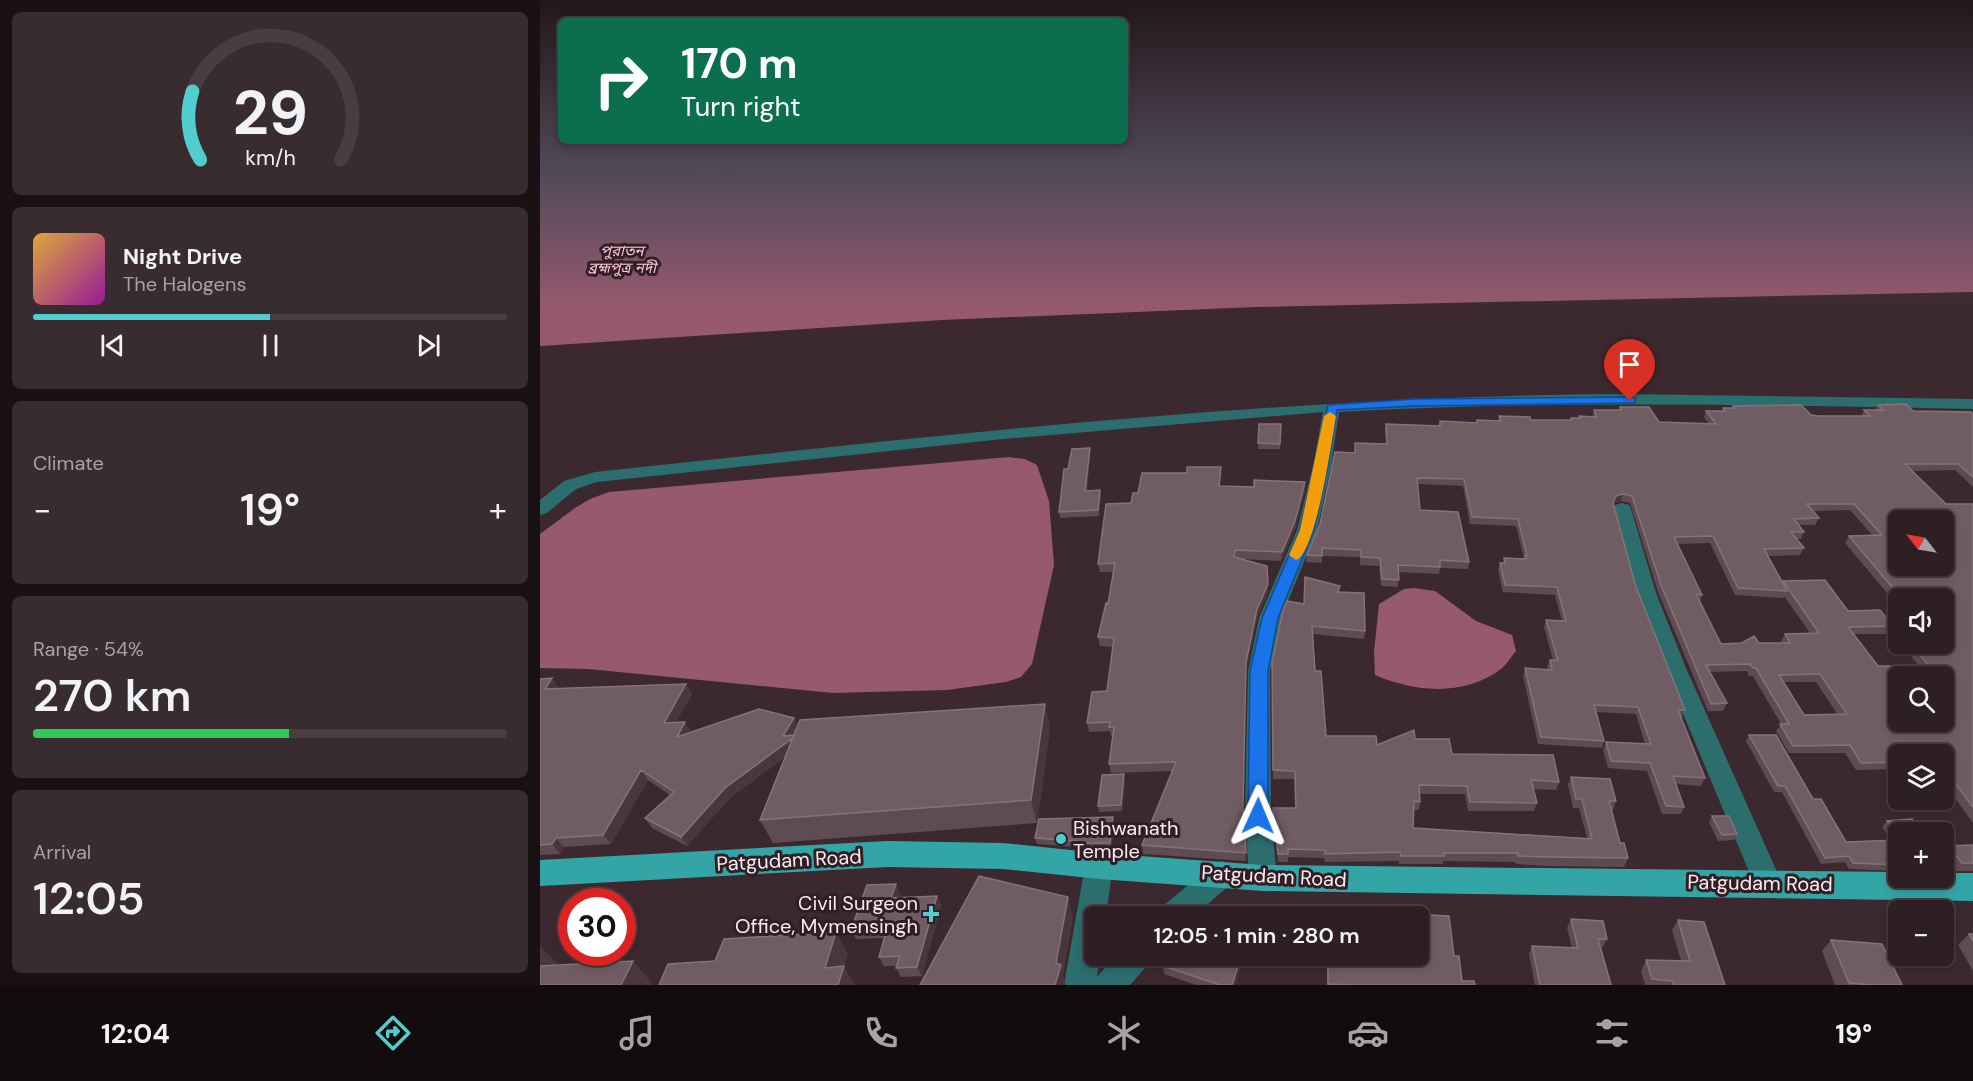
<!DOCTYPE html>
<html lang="en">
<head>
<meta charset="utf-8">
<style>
  body { margin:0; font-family:"DM Sans","Noto Sans Bengali",sans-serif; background:#392c30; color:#f1f3f6; height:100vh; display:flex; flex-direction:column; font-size:22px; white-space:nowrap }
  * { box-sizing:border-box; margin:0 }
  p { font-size:20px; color:#a7a2a6 }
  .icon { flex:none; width:33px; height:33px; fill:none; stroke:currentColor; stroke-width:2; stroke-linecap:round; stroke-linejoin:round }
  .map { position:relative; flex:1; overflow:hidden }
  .side { display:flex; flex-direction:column; gap:12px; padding:12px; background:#191113; width:540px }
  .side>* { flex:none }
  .guide { position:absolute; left:18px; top:18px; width:570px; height:126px; border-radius:9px; box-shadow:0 3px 9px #0003,0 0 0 2px #483d41; background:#0b6e4f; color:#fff; overflow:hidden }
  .needle { width:39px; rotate:301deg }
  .buttons { position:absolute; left:1348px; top:510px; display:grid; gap:12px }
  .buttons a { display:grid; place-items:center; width:66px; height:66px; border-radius:9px; background:#2d1f23; box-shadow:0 3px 9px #0003,0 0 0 2px #483d41; font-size:30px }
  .speed { position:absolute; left:18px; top:888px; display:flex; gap:12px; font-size:30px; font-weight:700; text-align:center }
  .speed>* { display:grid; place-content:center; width:78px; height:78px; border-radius:50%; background:#2d1f23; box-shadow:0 3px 9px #0003,0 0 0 2px #483d41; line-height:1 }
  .speed .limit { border:9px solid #d22; background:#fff; color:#111 }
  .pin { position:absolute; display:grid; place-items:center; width:51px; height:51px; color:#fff; margin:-62px -26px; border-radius:50% 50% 50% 0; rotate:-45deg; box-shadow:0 0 6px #0007 }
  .pin .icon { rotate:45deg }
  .me { position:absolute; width:66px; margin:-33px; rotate:1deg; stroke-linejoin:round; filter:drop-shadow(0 0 4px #0008) }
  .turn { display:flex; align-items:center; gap:21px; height:126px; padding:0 24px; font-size:27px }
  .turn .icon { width:78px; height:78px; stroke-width:2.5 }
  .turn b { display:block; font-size:42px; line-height:51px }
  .big { font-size:45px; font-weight:600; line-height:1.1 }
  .side .widget { flex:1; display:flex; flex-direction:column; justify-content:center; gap:9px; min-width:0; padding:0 21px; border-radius:9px; background:#392c30 }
  .side .dial { align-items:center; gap:0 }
  .dial svg { height:156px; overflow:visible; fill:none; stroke:#483d41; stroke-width:7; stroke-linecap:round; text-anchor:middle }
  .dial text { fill:#f1f3f6; stroke:none }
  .song { display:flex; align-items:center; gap:18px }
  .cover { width:72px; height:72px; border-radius:9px; background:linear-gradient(135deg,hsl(40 70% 55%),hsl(300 70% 35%)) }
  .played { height:6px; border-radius:3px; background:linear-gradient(90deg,#52cdcf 50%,#483d41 50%) }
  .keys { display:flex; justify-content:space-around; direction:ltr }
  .heat { display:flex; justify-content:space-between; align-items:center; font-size:33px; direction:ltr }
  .charge { height:9px; border-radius:4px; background:linear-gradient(90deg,#34c759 54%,#483d41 0) }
  .trip { position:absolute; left:544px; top:906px; width:345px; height:60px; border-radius:9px; background:#2d1f23; box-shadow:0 3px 9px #0003,0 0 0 2px #483d41; font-weight:600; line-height:60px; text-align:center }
  .dock { display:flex; height:96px; justify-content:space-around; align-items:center; background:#120c0e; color:#a7a2a6 }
  .dock .icon { width:42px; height:42px }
  .dock .on { color:#52cdcf }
  .dock b { font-size:27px; color:#f1f3f6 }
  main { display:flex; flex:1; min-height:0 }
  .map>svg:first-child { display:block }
  .water { fill:#97596f }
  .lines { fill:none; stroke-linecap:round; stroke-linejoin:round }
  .minor { fill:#2c6d6e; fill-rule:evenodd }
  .major { fill:#33a5a7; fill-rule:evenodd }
  .wall { fill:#5f4c52; fill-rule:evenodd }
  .shaded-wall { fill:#4a373d }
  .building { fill:#705d63; stroke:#857379; stroke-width:1.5; fill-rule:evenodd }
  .route { fill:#1a73e8; stroke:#114b97; stroke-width:1.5 }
  .slow { fill:#f59e0b }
  .poi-dot { fill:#52cdcf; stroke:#321f26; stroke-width:2 }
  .labels { text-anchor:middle; stroke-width:6; stroke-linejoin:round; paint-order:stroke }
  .far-water-label { font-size:15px; font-style:italic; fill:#fbc2d5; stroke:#321f26 }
  .near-poi-label { font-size:20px; fill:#f8ebef; stroke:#321f26; text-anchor:start }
  .near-street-label { font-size:20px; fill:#f8ebef; stroke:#321f26 }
</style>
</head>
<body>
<main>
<section class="side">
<div class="widget dial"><svg viewBox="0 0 100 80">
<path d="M14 69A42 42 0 1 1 86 69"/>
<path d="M14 69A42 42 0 0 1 10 34" stroke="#52cdcf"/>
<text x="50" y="56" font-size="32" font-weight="700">29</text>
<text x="50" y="72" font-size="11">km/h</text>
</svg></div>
<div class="widget">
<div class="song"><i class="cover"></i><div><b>Night Drive</b><p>The Halogens</p></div></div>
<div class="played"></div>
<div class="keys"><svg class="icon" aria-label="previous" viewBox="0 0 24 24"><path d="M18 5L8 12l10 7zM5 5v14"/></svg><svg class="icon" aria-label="pause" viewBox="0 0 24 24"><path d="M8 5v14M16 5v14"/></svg><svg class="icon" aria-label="next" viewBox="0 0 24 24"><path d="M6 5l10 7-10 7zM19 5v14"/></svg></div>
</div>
<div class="widget"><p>Climate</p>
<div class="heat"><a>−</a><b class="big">19°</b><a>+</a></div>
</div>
<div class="widget"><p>Range · 54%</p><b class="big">270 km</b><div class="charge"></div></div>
<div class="widget"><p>Arrival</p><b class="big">12:05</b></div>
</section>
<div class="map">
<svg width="1433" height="985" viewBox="0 0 1433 985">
  <rect width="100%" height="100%" fill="#3c292f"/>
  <path class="water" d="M356,171H1433V292L716,307L402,320L0,346V177Z
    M469,457L485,459L497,465L509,501L514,565L492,664L481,677L466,682L407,690L293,693L48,669L0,668V534L35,508L50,499L69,492Z
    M874,588L895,591L936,621L972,635L976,651C971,657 966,665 961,669C924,697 874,692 835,675L834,652L839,604L864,589Z"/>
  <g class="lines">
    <path class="minor" d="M1082,394L1433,399V409C1222,405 1010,400 799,412L791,466L777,530L741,618L730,671L731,816L737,878L733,887L723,891L713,887L709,878L705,816L708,671L719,618L757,530L773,466L783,412L463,439L57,482L36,489L7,513L0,515V500L24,481L55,472C397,436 738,396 1082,394Z
      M1082,503L1089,505L1091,509L1116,593L1146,668L1242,883L1238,893L1228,897L1218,893L1124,668L1096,593L1073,509L1075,505Z
      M559,853L569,857L573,866L566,916H555V956H560L557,977L575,956H610L606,967L590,985H524L545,866L549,857Z
      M682,861L692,865L696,874L692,883L654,916H619L623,906L672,865Z"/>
    <path class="major" d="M347,841L463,843L559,853L723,865L1359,872V878H1404V873H1433V901L723,891L559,879L463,869L347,867L0,886V860Z"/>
  </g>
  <path class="wall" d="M1338,405L1373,411L1433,414V487L1415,470L1371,471L1406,504H1433V823L1404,783V754H1359V769L1316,770L1305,753H1249L1236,731L1241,724L1213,676H1209L1207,671L1170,672L1187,703L1183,711H1168L1118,592L1090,503L1081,501L1074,503L1073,505L1096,587L1145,710L1142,717H1141L1165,778L1161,786L1136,784L1144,807L1141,814H1122L1107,771L1068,768L1063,750L1066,742L1105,744L1096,714L1056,712L1064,741L1062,748L998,744L983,676L985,668L1008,670L1007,667L1010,660H1013L1004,627L1006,620L1022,621L1015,595L963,592L958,570L960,563H963L964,558L984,559V558L976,526L930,524L923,486L877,484L880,510L929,562L928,569L900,568L899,574L858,572V587L841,586L839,566L820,565V557L782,556V563L766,562L767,555L814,453L815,443L846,444L845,431L846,424L899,426L900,421L936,423L937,420L958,421L959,416L991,420H1031V418H1039V416L1052,417L1054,410H1079L1080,407L1119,422L1169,424L1164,417L1166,411H1182L1183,408H1192L1193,406L1278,416H1321L1324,410H1336ZM1310,510L1332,535L1309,536L1305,543L1348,594H1370L1374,598H1404V633L1405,635L1404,644H1361L1379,666H1338L1314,634H1349L1353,626L1308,611L1242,582L1228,556L1260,555L1264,548L1257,539H1261L1264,532L1259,525H1275L1279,518L1273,511ZM1170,543L1195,595L1244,598V596L1270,633L1245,634L1241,641L1242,643L1181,644L1160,601L1162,595L1138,544ZM1244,682H1276L1298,715H1264Z
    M719,424H741L740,449H718Z
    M550,454L547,491L560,490L561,496L559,516L520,518L519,512L528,469Z
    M681,467L680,486L765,490L755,529L741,561L701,559L728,584V592L717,618L706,671L703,811L706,861L603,854L602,845L632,771L571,773L569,764L573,736H571L570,731L549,732L547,723L567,691L573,647L560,646L558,637L568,604L573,572H560L558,564L598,493L647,473Z
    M800,586V592L825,631L824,639L773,634L775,671L786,736L837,745L875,739L912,754L1019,782L1016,790L993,789L997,803L994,811H928L925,794H880V802L879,810H874L873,828L1047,838L1039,808H1033L1028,785L1031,777L1076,801L1073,810H1071L1080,843L1088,858L1084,867L1005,866L976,864L975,862L903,861V864H859V861L785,862L784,858L748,857V862H738L733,816V808H755L754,779H733L732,663L764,604Z
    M0,679L19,688L146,684L152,694L135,723L151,732V733L254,718L258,727L505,704L510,728L497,823L233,843L220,820L246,756L190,798L147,846L112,828L105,818L130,795L108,780L71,844L24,847L20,854L0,855Z
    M1209,735L1273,799L1306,842L1351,840L1342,827L1347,821L1359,832V871L1309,869L1305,862L1281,864L1242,792H1234L1206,741Z
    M585,780L582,811L559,812L558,806Z
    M1172,816L1197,834L1194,840L1178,841L1169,822Z
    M574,823L571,849H539V847L497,844L495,838Z
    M1433,845V871H1416L1412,866L1410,868L1404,869V847L1406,850L1409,846Z
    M356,884L360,894L359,897L397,896L401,906L382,976L361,977L356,968L357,966H344L339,957L344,938L316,939L311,930Z
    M870,914L909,916L914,956H919L922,981H934L935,985H787V956H879V916H870Z
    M1031,919L1067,939L1063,947H1061L1071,985H995L989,954L992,946L1032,948L1027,928Z
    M1138,920L1185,985H1105L1101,971L1106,960L1141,961L1132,930Z
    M1429,934H1433V971L1418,945Z
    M1291,940L1362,985H1295L1282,951Z
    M627,956H704L695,985H656L624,974L623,966Z"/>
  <path class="shaded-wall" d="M550,448V454L546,497L545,491Z
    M765,482V490L755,529L741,561L742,552Z
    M560,490L561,496L559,516L558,510Z
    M1083,494L1081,501L1074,503L1071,510L1076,496Z
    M728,584V592L717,618L706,671V662L717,609Z
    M12,678L19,688L12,699L5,689Z
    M146,684L152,694L130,733L124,723Z
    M505,704L510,728L497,823L491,800Z
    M254,718L258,728L256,735L261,744L190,798L147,846L141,837L185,788L243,736Z
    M145,722L151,732L143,747L137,737Z
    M101,770L108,780L71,844L63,835Z
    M584,774L585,780L582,811L581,805Z
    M573,817L574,823L571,849L570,843Z
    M16,838L24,847L20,854L12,844Z
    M356,884L360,894L355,907L351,898Z
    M397,896L401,906L382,976L377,967Z
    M528,897L533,919L523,975L526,985H515L516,963Z
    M296,932L308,954L304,967L315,985H295L285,968Z
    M0,946L20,966L0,981Z
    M701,956H704L695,985H692Z
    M93,961L112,983L111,985H81Z"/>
  <path class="building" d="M1366,404L1373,411L1431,412L1433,414V477L1418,464H1365L1406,504H1433V807L1406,771H1404V754H1359V762L1321,763L1310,745L1253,746L1240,724H1249L1216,668H1213L1210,664L1166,665L1187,703L1171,704L1121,585L1092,496L1083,494L1076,496L1073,503L1096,587L1145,710H1138L1165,778L1133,776L1144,807L1126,806L1110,763L1071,761L1066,742L1111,744L1098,707L1054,705L1064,741L1001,737L985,668L1012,670L1010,660H1018L1006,620L1026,621L1017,587L965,585L960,563H965L964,558L986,559L985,556H987L978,519L932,517L924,479L877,478L880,510L918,512L929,562L900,560V567L858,565L859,580L842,579L840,558L821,557V550L782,548V556L767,555L780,524L795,452L815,453V443L847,444L846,424L900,426V421L937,423V420L961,421L959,416L990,417L991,420H1032L1031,418H1040L1039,416L1057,417L1054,410H1081L1080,407H1109L1119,422L1176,424L1166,411H1185L1183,408H1195L1193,406L1261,405L1271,415L1278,416H1330L1324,410H1343L1338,405ZM1267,504H1314L1342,535L1309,536L1352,587H1374L1385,598H1404V621L1416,634L1404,635V644H1371L1389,666H1338L1308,627L1353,626L1340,610L1308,611L1285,580L1243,581L1279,633L1245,634L1250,643H1219L1214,636L1202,643L1181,644L1156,594L1162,595L1134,537L1173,536L1198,588L1247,591L1224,549L1264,548L1251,532H1264L1254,519L1279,518ZM1359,520H1404V566H1359ZM1280,674L1307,714L1264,715L1239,675ZM1359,676H1404V722H1359Z
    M719,424H741L740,444L718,443Z
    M550,448L545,491L560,490L558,510L519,512L524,469H528L532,449Z
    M647,467H681L679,486L714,487V480L765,482L755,521L742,552L695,550L694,557L727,566L728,584L717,609L706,662L703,807L706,853L602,845L636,762L569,764L574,727H569L570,722L547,723L552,692L567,691L574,638L558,637L566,603L568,604L575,563L558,564L566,504L591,503L593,493H598L602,473H647Z
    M765,577L800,586L797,592L824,593L825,631L772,626L775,671H781L786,736H836L837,745L874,730L875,739H909L912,754L1013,755L1019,782L991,780L997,803L930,802L927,786L879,785L880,802L874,801L873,828L1052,839L1042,799H1036L1031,777L1070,779L1076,801H1069L1080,843H1084L1088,858L1008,857L978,856V853H904V856H861L860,852L785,854V850L748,849V854H738L733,808H756L755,771L733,770L732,663L743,610L747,601L764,604Z
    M12,678L5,689L146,684L124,723L145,722L137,737L219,709L254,718L243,736L254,735V737L185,788L141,837L105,818L134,792L101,770L63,835L16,838L12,844L0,845V679Z
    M505,704L491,800L220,820L260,720Z
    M1209,735H1236L1273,799H1281L1306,842L1359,840V865L1313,863L1309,856L1285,858L1245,786H1238Z
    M584,774L581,805L558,806L562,775Z
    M1172,816H1189L1197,834L1182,835Z
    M573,817L570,843H538V841L495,838L499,819Z
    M1372,819L1381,832H1359V839L1347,821Z
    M1433,845V863H1422L1409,846Z
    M1404,847L1415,862L1404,863Z
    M439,876L528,897L516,963L521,965L515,985H380Z
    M356,884L351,898L397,896L377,967L356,968L360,956L339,957L347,929L311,930L327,885Z
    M870,914L909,916L914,956H919L922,981H934L935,985H812L788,984V956H879V916H871Z
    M1031,919L1063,921L1067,939H1058L1071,985H1000L992,946L1038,948Z
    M1138,920L1164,922L1185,985H1134L1133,981L1112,979L1106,960L1150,961Z
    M296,932L285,968L304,966L298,985H119L128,964L175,961L184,939Z
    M1429,934H1433V941Z
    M1291,940L1342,944L1362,985H1332L1309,983Z
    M627,956H701L692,985H680L623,966Z
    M93,961L81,985H0V966Z"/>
  <linearGradient id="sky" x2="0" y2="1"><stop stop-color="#21171a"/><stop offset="0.55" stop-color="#504958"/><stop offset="1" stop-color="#504958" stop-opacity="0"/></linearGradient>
  <rect width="1433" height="309" fill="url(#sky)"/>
  <path class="route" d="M1090,397L1095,398V403L874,406L797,410L788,466L774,530L738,618L728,671V816L725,822L718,825L711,822L708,816L710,671L722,618L760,530L788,405L874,399Z"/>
  <path class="slow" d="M790,412L796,416C792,439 776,554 756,560L749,555L760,530L784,416Z"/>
  <g class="poi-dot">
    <circle cx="521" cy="839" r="6"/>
    <path d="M388 905h6v6h6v6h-6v6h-6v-6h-6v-6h6z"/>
  </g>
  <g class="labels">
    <g class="far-water-label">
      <text x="82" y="256">পুরাতন<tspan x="82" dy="17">ব্রহ্মপুত্র নদী</tspan></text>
    </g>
    <g class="near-poi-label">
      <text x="533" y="835">Bishwanath<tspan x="533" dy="23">Temple</tspan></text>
      <text x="378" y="910" text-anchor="end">Civil Surgeon<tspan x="378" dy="23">Office, Mymensingh</tspan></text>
    </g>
    <g class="near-street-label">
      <text transform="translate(249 860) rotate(-3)" y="7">Patgudam Road</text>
      <text transform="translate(734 876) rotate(3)" y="7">Patgudam Road</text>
      <text transform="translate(1220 883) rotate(1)" y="7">Patgudam Road</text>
    </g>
  </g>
</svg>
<div class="buttons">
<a><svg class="needle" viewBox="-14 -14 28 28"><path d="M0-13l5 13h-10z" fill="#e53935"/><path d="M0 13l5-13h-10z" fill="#a7a2a6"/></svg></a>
<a><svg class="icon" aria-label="sound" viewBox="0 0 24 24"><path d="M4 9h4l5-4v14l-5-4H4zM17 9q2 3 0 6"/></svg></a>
<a><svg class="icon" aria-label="search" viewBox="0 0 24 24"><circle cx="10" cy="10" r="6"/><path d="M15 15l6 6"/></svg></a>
<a><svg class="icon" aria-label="layers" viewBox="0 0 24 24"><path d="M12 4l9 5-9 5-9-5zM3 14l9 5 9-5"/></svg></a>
<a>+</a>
<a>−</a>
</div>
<div class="speed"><div class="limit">30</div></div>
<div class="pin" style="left:1090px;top:401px;background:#d93025"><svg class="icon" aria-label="arrive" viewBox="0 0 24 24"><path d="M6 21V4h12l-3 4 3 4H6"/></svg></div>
<svg class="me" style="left:718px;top:816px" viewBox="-20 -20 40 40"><path d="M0-17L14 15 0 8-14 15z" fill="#1a73e8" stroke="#fff" stroke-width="4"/></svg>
<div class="trip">12:05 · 1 min · 280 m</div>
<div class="guide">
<div class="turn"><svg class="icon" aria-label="right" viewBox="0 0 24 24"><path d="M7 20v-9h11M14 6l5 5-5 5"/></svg><div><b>170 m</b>Turn right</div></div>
</div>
</div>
</main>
<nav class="dock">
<b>12:04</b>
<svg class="icon on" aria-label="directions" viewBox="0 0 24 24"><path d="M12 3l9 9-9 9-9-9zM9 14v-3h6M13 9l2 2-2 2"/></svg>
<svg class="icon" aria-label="music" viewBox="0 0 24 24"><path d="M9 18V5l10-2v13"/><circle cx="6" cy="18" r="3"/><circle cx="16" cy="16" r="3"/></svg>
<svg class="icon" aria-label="phone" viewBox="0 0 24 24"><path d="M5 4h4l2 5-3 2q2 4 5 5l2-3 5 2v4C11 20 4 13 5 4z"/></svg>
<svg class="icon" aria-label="climate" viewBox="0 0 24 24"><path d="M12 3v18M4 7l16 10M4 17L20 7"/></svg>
<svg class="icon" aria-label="car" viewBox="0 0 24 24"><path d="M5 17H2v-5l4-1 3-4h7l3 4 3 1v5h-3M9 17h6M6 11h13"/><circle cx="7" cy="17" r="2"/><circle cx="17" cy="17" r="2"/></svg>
<svg class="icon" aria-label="filters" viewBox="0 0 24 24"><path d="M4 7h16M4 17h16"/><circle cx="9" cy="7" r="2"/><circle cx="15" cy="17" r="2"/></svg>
<b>19°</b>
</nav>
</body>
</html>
